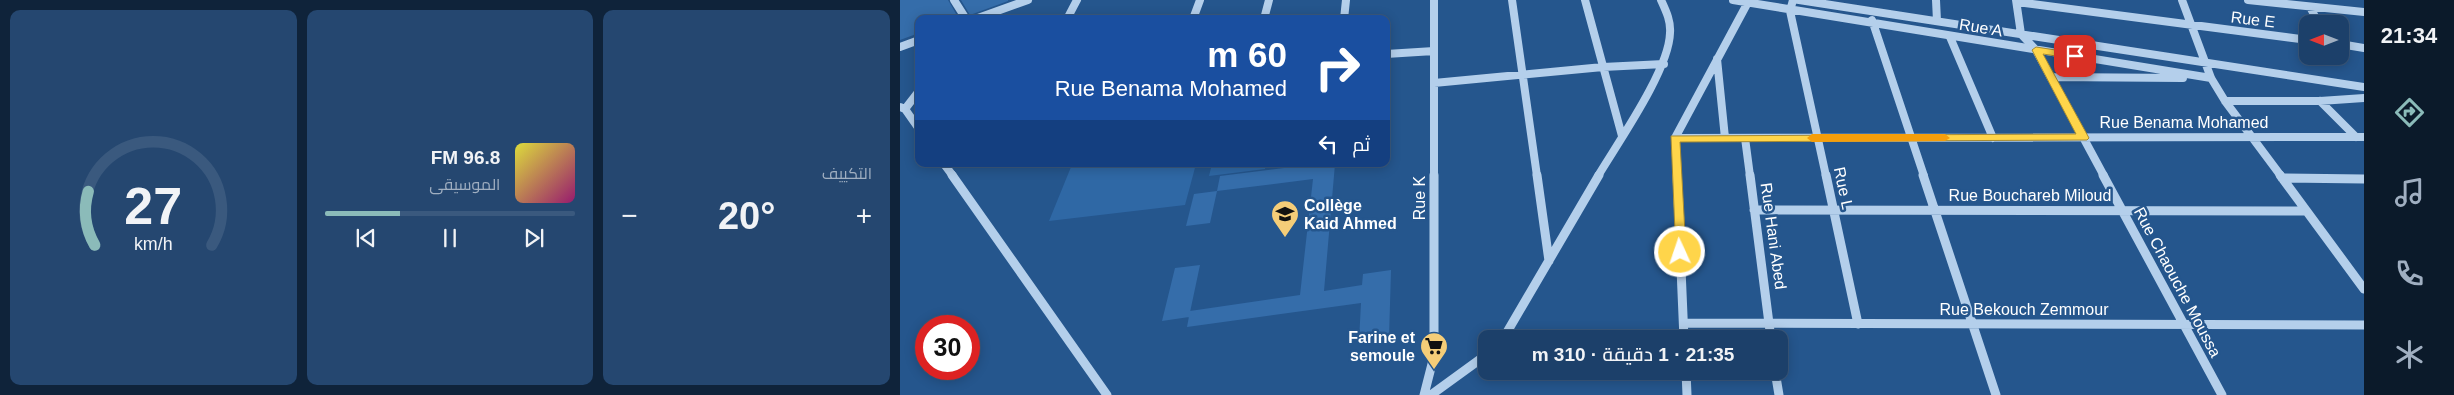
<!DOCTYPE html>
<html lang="ar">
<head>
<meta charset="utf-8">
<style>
  body { margin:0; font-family:Arial,Cairo,sans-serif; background:#254770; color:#f1f3f6; direction:rtl; height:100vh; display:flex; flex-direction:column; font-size:19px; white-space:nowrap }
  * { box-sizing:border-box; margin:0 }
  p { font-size:16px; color:#a0afc1 }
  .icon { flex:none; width:28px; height:28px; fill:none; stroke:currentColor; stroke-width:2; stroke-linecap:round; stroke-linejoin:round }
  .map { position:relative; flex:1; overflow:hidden; direction:ltr }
  .side { display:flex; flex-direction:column; gap:10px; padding:10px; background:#0f233a; width:900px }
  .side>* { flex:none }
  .guide { position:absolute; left:15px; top:15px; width:475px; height:152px; border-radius:10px; box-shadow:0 2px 12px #0003,0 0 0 1px #3a597e; direction:rtl; background:#1a4fa0; color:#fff; overflow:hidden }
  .needle { width:32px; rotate:270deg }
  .fabs { position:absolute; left:1399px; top:15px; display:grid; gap:10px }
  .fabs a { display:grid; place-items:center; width:50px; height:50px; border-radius:10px; background:#1c406a; box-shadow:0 2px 12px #0003,0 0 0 1px #3a597e; font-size:25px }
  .speed { position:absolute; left:15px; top:315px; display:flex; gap:10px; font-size:25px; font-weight:700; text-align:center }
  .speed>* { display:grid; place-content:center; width:65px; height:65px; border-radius:50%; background:#1c406a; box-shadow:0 2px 12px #0003,0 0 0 1px #3a597e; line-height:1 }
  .speed .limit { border:8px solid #d22; background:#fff; color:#111 }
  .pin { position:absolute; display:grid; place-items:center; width:42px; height:42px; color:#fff; margin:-21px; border-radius:10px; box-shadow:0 2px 8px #0006 }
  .me { position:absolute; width:55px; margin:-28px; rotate:357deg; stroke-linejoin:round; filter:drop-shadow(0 0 4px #0008) }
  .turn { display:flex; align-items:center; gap:18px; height:105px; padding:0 20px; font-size:22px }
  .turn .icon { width:65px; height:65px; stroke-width:2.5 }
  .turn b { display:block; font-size:35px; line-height:42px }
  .then { display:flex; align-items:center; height:48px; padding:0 20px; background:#0003; gap:10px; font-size:19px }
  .big { font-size:38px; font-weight:600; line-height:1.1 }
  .side .widget { flex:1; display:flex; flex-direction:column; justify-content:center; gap:8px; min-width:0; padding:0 18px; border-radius:10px; background:#254770 }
  .side .dial { align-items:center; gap:0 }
  .dial svg { height:130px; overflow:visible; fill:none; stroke:#3a597e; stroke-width:7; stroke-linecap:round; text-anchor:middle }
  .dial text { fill:#f1f3f6; stroke:none }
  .song { display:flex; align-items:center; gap:15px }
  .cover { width:60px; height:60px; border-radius:8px; background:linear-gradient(135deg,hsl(60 70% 55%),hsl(320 70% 35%)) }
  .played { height:5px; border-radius:2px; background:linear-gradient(90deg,#8bbbb9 30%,#3a597e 30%) }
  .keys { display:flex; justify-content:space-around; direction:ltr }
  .heat { display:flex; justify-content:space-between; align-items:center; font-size:28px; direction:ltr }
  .side .tiles { flex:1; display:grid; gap:10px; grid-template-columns:repeat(3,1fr) }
  .trip { position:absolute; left:578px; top:330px; width:310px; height:50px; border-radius:10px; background:#1c406a; box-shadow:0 2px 12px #0003,0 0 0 1px #3a597e; font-weight:600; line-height:50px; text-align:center; direction:rtl }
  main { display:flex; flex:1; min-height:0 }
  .tabs { display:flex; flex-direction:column; width:90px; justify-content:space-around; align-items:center; background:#0b1a2a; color:#a0afc1 }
  .tabs .icon { width:35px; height:35px }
  .tabs .active { color:#8bbbb9 }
  .tabs b { font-size:22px; color:#f1f3f6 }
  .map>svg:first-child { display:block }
  .green { fill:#2f68a5 }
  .building { fill:#356daa }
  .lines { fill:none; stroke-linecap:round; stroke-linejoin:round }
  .minor-far1 { stroke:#b4cfeb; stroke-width:8 }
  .minor { stroke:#b4cfeb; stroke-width:9 }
  .route { fill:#ffd54a; stroke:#a68a30 }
  .slow { fill:#f59e0b }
  .labels { text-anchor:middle; stroke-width:5; stroke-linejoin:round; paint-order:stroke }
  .street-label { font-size:16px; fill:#fff; stroke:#25568d }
  .poi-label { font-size:16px; font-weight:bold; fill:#fff; stroke:#25568d; text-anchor:start }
</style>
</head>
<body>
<main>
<nav class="tabs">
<b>21:34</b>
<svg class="icon active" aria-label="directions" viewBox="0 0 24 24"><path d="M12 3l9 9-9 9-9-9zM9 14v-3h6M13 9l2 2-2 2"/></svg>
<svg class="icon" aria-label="music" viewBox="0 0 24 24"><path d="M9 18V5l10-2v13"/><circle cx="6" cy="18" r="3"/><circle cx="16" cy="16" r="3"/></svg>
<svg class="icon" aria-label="phone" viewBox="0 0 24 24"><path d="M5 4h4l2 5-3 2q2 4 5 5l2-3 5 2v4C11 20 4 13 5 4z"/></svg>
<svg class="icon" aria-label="climate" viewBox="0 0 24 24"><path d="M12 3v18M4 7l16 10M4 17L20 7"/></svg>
</nav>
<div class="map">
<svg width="1464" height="395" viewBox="0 0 1464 395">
  <rect width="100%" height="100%" fill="#25568d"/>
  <path class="green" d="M200,164H296L285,205L149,221L171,167Z
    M312,164H366L365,169L309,176Z"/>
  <path class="building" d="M0,0H48L59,19H19V33L0,40Z
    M61,0H108V1L70,15Z
    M416,164H435L424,291L462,285L463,274L491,270L489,338L459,341L461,303L287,327L290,311L400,295L413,179L317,191L320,176Z
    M317,191L310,223L286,226L294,194Z
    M300,265L289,317L262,321L275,268Z"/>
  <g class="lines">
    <path class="minor-far1" d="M54,0L66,19
      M534,0V176
      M612,0L637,176
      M685,0L722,136
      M833,0L1311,78
      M893,0L890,11L926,176
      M899,0L1464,87
      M1036,0L1037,21
      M1116,0L1121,34L1136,50L1204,176
      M1282,0L1311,78L1325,101L1381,176
      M1348,0L1464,12
      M1117,2L1408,40
      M1410,7L1419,24
      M75,19L128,0
      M167,19L177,0
      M293,19L300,0
      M364,19L369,0
      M444,19L446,0
      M972,20L1024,176
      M1050,37L1093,138
      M1440,44L1464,48
      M0,47L19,40
      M486,54L534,51
      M817,59L825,138
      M1151,77L1283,78
      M534,83L703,67L764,64
      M1325,101H1420L1464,98
      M1420,101L1456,137
      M0,107L5,109L19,129
      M5,109L19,91
      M775,138L1464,137
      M845,138L850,176
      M44,164L53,176
      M698,176C719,141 769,70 770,33C771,21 766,11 761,0
      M777,176L775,138L847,4"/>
    <path class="minor" d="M52,175L207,395
      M637,175L649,261
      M777,175L784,339
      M850,175L871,339
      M926,175L958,324
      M1023,175L1096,395
      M1203,175L1322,395
      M1380,175L1464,289
      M1382,178L1464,179
      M854,210L1406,211
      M784,323L1464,325
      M603,339L699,175
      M786,371L787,395
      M875,371L879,395
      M524,395L534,356V175
      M531,395L586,355"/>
  </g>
  <path class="route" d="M1136,47L1175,53L1180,56L1175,59L1143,54L1189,138L1187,140L780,142L786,252L784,256H776L771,136L1176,134L1132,50Z"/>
  <path class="slow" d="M912,134H1045L1050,138L1045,141L912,142L907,138Z"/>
  <defs>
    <g id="school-pin" transform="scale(1.4375)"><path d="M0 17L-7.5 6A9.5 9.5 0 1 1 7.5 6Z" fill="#f5cd78" stroke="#25568d"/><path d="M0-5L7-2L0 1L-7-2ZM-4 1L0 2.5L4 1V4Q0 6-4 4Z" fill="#111"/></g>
    <g id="supermarket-pin" transform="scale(1.4375)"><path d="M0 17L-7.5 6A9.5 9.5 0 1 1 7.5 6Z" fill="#f5cd78" stroke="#25568d"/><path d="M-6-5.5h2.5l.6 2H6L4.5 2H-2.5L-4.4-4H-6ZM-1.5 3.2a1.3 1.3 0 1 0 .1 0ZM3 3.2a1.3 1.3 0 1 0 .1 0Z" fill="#111"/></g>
  </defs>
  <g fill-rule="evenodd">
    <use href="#school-pin" x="385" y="214"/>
    <use href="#supermarket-pin" x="534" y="346"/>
  </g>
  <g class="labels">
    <g class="street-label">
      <text transform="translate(1353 19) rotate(7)" y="6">Rue E</text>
      <text transform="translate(1081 27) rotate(9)" y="6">Rue A</text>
      <text x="1284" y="128">Rue Benama Mohamed</text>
      <text transform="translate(944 188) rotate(78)" y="6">Rue L</text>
      <text x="1130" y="201">Rue Bouchareb Miloud</text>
      <text transform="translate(519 198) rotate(-90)" y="6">Rue K</text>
      <text transform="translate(874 236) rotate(82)" y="6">Rue Hani Abed</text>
      <text transform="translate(1278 282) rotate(62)" y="6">Rue Chaouche Moussa</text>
      <text x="1124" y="315">Rue Bekouch Zemmour</text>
    </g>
    <g class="poi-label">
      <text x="404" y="211">Collège<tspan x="404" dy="18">Kaid Ahmed</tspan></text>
      <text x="515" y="343" text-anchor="end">Farine et<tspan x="515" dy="18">semoule</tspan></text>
    </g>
  </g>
</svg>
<div class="fabs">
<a><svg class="needle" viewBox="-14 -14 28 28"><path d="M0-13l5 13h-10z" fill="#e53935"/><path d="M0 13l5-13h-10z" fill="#a0afc1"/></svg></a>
</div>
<div class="speed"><div class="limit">30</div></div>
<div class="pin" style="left:1175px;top:56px;background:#d93025"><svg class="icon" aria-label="arrive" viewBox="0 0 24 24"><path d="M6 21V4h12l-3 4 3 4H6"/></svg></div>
<svg class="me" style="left:780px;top:252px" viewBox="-20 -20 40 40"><circle r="17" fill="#ffd54a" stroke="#fff" stroke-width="3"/><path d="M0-11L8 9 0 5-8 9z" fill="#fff"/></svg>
<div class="trip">21:35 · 1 دقيقة · 310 m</div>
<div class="guide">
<div class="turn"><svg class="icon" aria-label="right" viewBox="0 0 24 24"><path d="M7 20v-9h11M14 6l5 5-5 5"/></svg><div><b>60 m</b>Rue Benama Mohamed</div></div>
<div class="then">ثم<svg class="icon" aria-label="left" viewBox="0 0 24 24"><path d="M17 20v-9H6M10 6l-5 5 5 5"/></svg></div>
</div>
</div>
<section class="side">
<div class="tiles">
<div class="widget"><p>التكييف</p>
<div class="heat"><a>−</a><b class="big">20°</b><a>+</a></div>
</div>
<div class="widget">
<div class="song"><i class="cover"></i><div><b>96.8 FM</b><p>الموسيقى</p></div></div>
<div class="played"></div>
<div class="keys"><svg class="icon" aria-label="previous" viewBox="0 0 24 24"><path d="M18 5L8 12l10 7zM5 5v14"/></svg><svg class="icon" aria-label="pause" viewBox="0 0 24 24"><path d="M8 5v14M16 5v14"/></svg><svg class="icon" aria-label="next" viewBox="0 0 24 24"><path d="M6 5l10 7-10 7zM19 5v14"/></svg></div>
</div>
<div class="widget dial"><svg viewBox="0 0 100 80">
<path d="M14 69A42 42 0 1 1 86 69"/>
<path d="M14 69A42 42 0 0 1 10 36" stroke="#8bbbb9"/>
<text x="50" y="56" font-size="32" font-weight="700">27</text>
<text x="50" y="72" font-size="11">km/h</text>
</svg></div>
</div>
</section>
</main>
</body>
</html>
